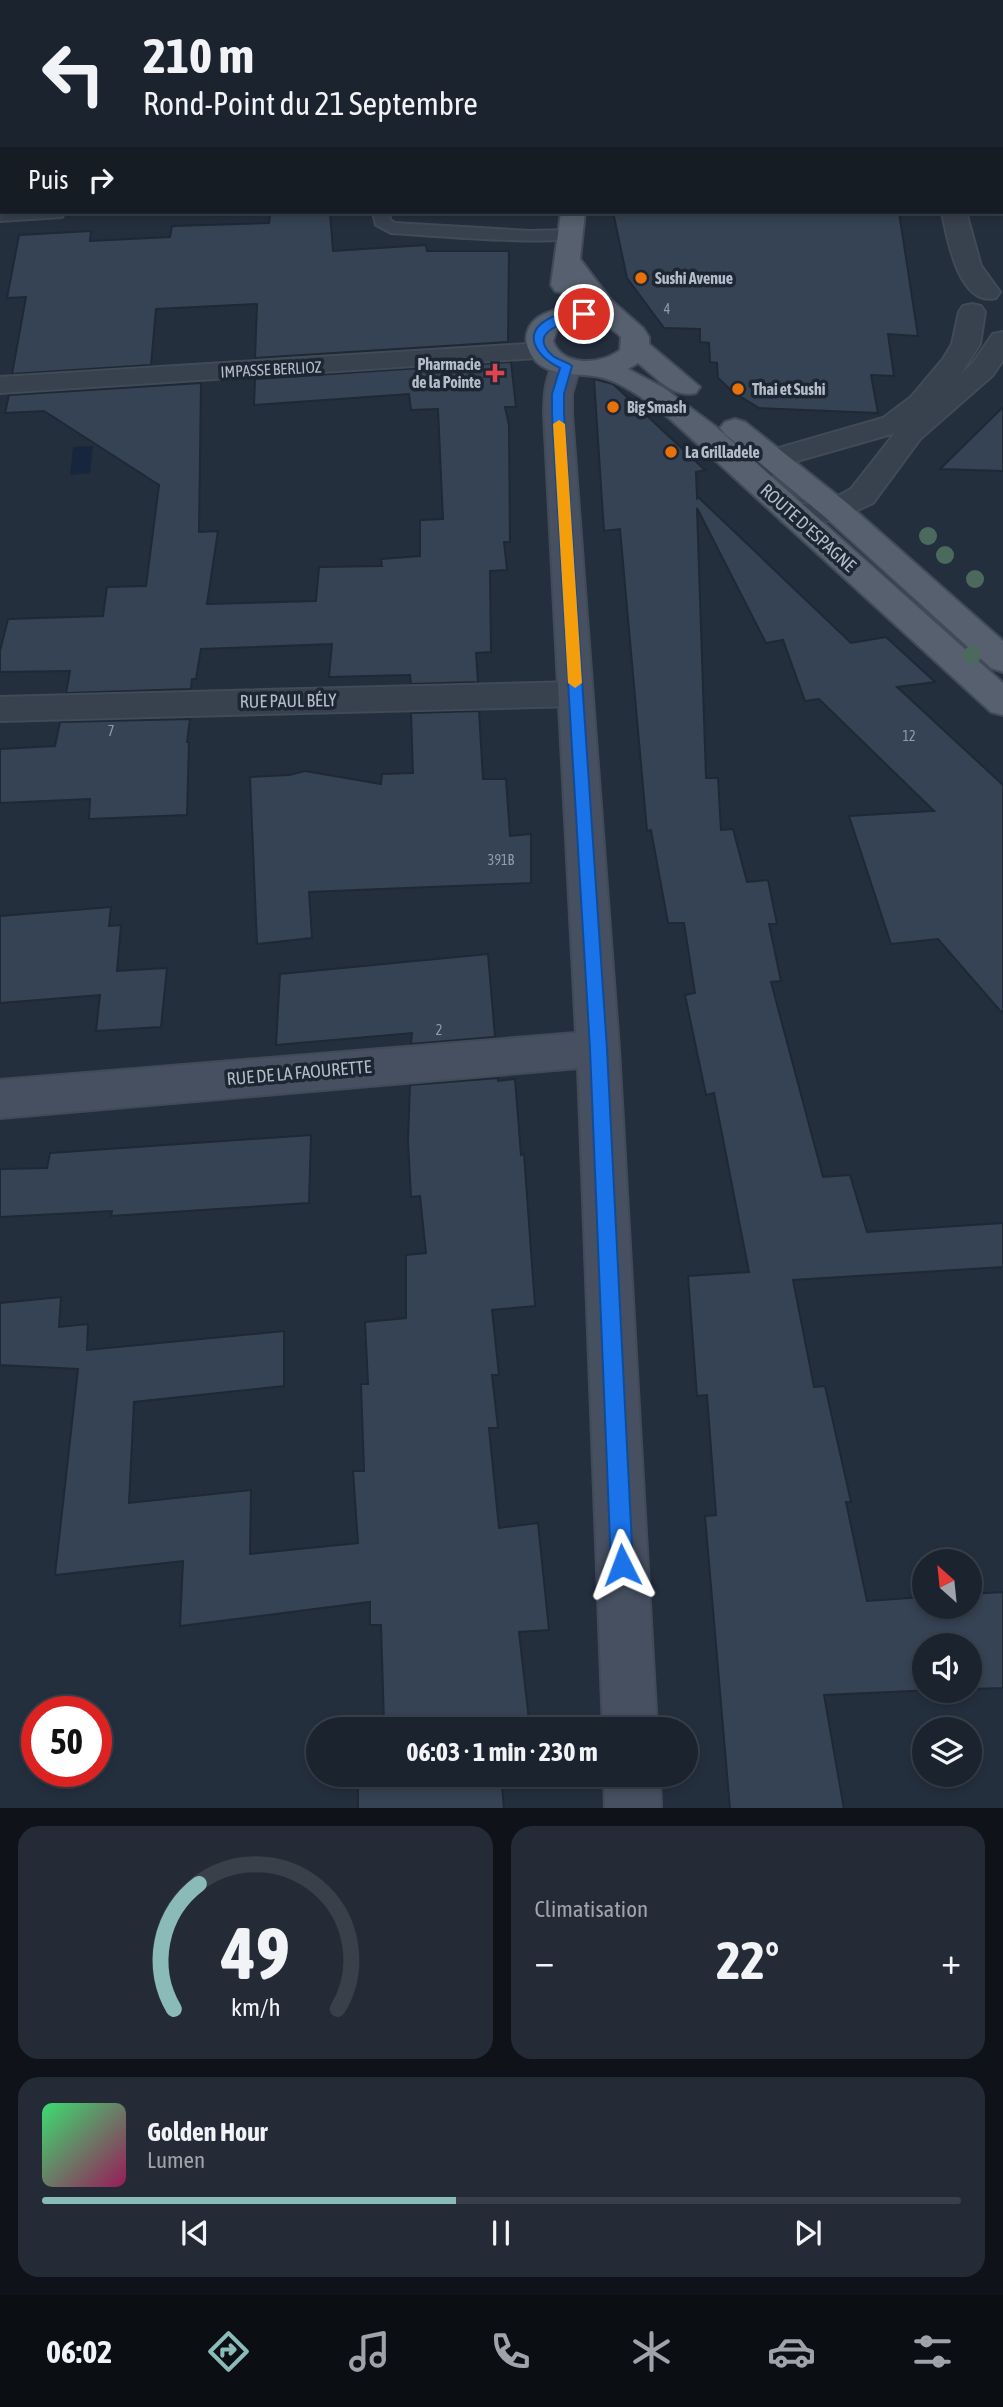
<!DOCTYPE html>
<html lang="fr">
<head>
<meta charset="utf-8">
<style>
  body { margin:0; font-family:"Asap Condensed",sans-serif; background:#242b36; color:#f1f3f6; height:100vh; display:flex; flex-direction:column; font-size:26px; white-space:nowrap }
  * { box-sizing:border-box; margin:0 }
  p { font-size:23px; color:#a0a4aa }
  .icon { flex:none; width:38px; height:38px; fill:none; stroke:currentColor; stroke-width:2; stroke-linecap:round; stroke-linejoin:round }
  .map { position:relative; height:1808px; overflow:hidden }
  .side { display:flex; flex-direction:column; gap:18px; padding:18px; background:#0f1319; flex:1 }
  .side>* { flex:none }
  .top-card { position:absolute; left:0px; top:0px; width:1004px; height:214px; box-shadow:0 4px 10px #0003,0 0 0 2px #39404a; background:#1b232e; color:#f1f3f6; overflow:hidden }
  .needle { width:46px; rotate:333deg }
  .tools { position:absolute; left:912px; top:1549px; display:grid; gap:14px }
  .tools a { display:grid; place-items:center; width:70px; height:70px; border-radius:50%; background:#1b232e; box-shadow:0 4px 10px #0003,0 0 0 2px #39404a; font-size:35px }
  .speed { position:absolute; left:21px; top:1696px; display:flex; gap:14px; font-size:35px; font-weight:700; text-align:center }
  .speed>* { display:grid; place-content:center; width:91px; height:91px; border-radius:50%; background:#1b232e; box-shadow:0 4px 10px #0003,0 0 0 2px #39404a; line-height:1 }
  .speed .limit { border:10px solid #d22; background:#fff; color:#111 }
  .pin { position:absolute; display:grid; place-items:center; width:60px; height:60px; color:#fff; margin:-30px; border:4px solid #fff; border-radius:50%; box-shadow:0 2px 7px #0007 }
  .me { position:absolute; width:77px; margin:-38px; rotate:357deg; stroke-linejoin:round; filter:drop-shadow(0 0 5px #0008) }
  .turn { display:flex; align-items:center; gap:24px; height:147px; padding:0 28px; font-size:32px }
  .turn .icon { width:91px; height:91px; stroke-width:2.5 }
  .turn b { display:block; font-size:49px; line-height:60px }
  .then { display:flex; align-items:center; height:66px; padding:0 28px; background:#0003; gap:14px; font-size:26px }
  .big { font-size:52px; font-weight:700; line-height:1.1 }
  .side .widget { flex:1; display:flex; flex-direction:column; justify-content:center; gap:10px; min-width:0; padding:0 24px; border-radius:21px; background:#242b36 }
  .side .dial { align-items:center; gap:0 }
  .dial svg { height:182px; overflow:visible; fill:none; stroke:#39404a; stroke-width:7; stroke-linecap:round; text-anchor:middle }
  .dial text { fill:#f1f3f6; stroke:none }
  .song { display:flex; align-items:center; gap:21px }
  .cover { width:84px; height:84px; border-radius:10px; background:linear-gradient(135deg,hsl(140 70% 55%),hsl(330 70% 35%)) }
  .played { height:7px; border-radius:4px; background:linear-gradient(90deg,#8bbbb9 45%,#39404a 45%) }
  .keys { display:flex; justify-content:space-around; direction:ltr }
  .heat { display:flex; justify-content:space-between; align-items:center; font-size:38px; direction:ltr }
  .side .tiles { flex:1; display:grid; gap:18px; grid-template-columns:1fr 1fr }
  .widget:last-child { grid-column:span 2 }
  .trip { position:absolute; left:306px; top:1717px; width:392px; height:70px; border-radius:35px; background:#1b232e; box-shadow:0 4px 10px #0003,0 0 0 2px #39404a; font-weight:700; line-height:70px; text-align:center }
  .menu { display:flex; height:112px; justify-content:space-around; align-items:center; background:#0b0e12; color:#a0a4aa }
  .menu .icon { width:49px; height:49px }
  .menu .on { color:#8bbbb9 }
  .menu b { font-size:32px; color:#f1f3f6 }
  .map>svg:first-child { display:block }
  .water { fill:#17263c }
  .building { fill:#364354; stroke:#1f2835; stroke-width:2 }
  .lines { fill:none; stroke-linecap:round; stroke-linejoin:round }
  .lane-casing { stroke:#414a57; stroke-width:4 }
  .street-casing { stroke:#414a57; stroke-width:4 }
  .secondary-casing { stroke:#414a57; stroke-width:4 }
  .primary-casing { stroke:#414a57; stroke-width:4 }
  .lane { fill:#38414e; fill-rule:evenodd }
  .street { fill:#38414e; fill-rule:evenodd }
  .secondary { fill:#465061; fill-rule:evenodd }
  .primary { fill:#56606e; fill-rule:evenodd }
  .tree { fill:#4b6a5d }
  .route { fill:#1a73e8; stroke:#114b97; stroke-width:2 }
  .slow { fill:#f59e0b }
  .food-dot { fill:#e8710a; stroke:#1d2633; stroke-width:2.5 }
  .health-dot { fill:#e0444e; stroke:#1d2633; stroke-width:2.5 }
  .labels { text-anchor:middle; stroke-width:7; stroke-linejoin:round; paint-order:stroke }
  .number-label { font-size:14px; fill:#929caa }
  .far-poi-label { font-size:16px; font-weight:bold; fill:#b4bcc9; stroke:#1d2633; text-anchor:start }
  .far-street-label { font-size:16px; fill:#b4bcc9; stroke:#1d2633 }
  .street-label { font-size:18px; fill:#b4bcc9; stroke:#1d2633 }
</style>
</head>
<body>
<div class="map">
<svg width="1003" height="1809" viewBox="0 0 1003 1809">
  <rect width="100%" height="100%" fill="#242f3e"/>
  <path class="water" d="M93,446L90,473L70,475L73,447Z"/>
  <path class="building" d="M330,212L333,251L426,245L427,251H509L508,342L255,358L257,304L156,309L151,365L12,374L26,297L7,298L19,235L91,231L90,241L170,237L172,226L269,223L270,215Z
    M613,212H899L918,336L888,334L894,376L871,375L878,413L759,408L733,392L718,378L717,363L710,362L709,343L700,342V329L664,328L627,278Z
    M511,362L516,407H505L509,425L510,542H504L507,570L490,571L491,652L476,653L478,682L411,684L410,675L329,677L332,644L201,649L196,679H192L191,689L66,693L70,671L0,672V651L8,619L103,616L107,587L146,586L159,485L44,411L5,413L9,395L201,383L199,532L218,531L207,604L316,601L319,567L382,566L381,559L420,556V520L443,519L438,409L411,410L409,394L254,405L255,379Z
    M594,379L613,384L705,470L696,472L697,498L698,497L851,643L886,637L935,682L897,687L1003,785V1014L938,939L891,944L849,816L934,811L819,699L805,701L783,640L766,643L697,508L706,778H718L721,830L733,829L747,882L768,880L777,924H769L781,981L771,982L823,1177L850,1175L867,1232L1003,1223V1267L793,1280L814,1387L825,1386L851,1502H846L867,1601L924,1597V1606H970V1594L1003,1592V1688L970,1689V1645H924V1690H934L824,1695L844,1809H730L705,1516L716,1515L707,1395L697,1396L688,1276L749,1272L714,1093L706,1095L685,995L695,993L684,923H668L651,830L647,831L620,529L604,531Z
    M1003,407V471L940,469Z
    M479,711L483,779H506L510,836L531,834V883L309,892L312,938L257,944L250,777L289,775L305,771L381,784L382,774L413,773L411,713Z
    M190,719L187,742H189L187,815L89,819L90,799L0,803V749L55,746L60,722Z
    M111,907L109,926L121,925L117,971L167,968L161,1027L96,1031L100,995L0,1003V916Z
    M488,954L495,1037L411,1044L412,1033L276,1045L280,974Z
    M498,1078V1081L515,1079L521,1155L524,1154L535,1306L492,1310L499,1375H492L498,1428H489L499,1528L538,1523L549,1630L519,1632L530,1729H358V1722L384,1724L381,1625H370V1602L180,1626L183,1561L55,1575L78,1369L0,1365V1303L61,1297L59,1327L88,1324L87,1350L284,1331V1386L134,1402L129,1503L251,1490L250,1554L358,1543L353,1471H364L361,1384H368L365,1322L406,1318V1255L426,1253L420,1196L411,1197L408,1141L410,1085Z
    M311,1135L309,1203L111,1216L112,1211L0,1217V1169L47,1168L50,1153Z
    M358,1774H501L504,1809H358Z"/>
  <g class="lines">
    <g class="lane-casing">
      <path id="lane" d="M373,212H389L390,220L395,223L530,231L570,230L578,235C565,248 418,234 391,233L376,225Z"/>
    </g>
    <g class="street-casing">
      <path id="street" d="M54,0H74V2H54Z
        M854,0H874L875,2H855Z
        M0,17H2V29H0Z
        M2,206V212H65L62,217L0,221Z
        M942,212H966L981,266L1000,292L996,298C959,307 947,238 942,212Z
        M972,304L981,306L985,312L980,344L961,374L973,363L993,334L1003,332V360L993,375L920,439L873,503L836,520L792,524L781,521L777,514L781,507L829,501L851,489L895,433L783,465L763,484L752,486L741,484L737,477L761,453L883,418L911,397L943,359L952,344L959,312L963,306Z
        M542,343L552,345L556,351L552,357L0,393V377Z
        M575,682L587,685L592,694L587,703L575,706L0,721V697Z"/>
    </g>
    <g class="secondary-casing">
      <path id="secondary" d="M566,358L576,360L580,366L572,394V414L619,1049L657,1729H603L578,1068L0,1118V1080L576,1033L544,414C544,396 545,376 556,360Z
        M604,1774H660L661,1809H605Z"/>
    </g>
    <g class="primary-casing">
      <path id="primary" d="M579,0H599V2H579Z
        M561,212H585L580,259L611,300L643,328L649,337V344L700,387L696,393C673,399 655,376 638,363L628,369L664,388L715,426L1003,683V715L991,712L669,418C649,403 624,382 599,377C574,372 539,379 528,348C525,339 526,331 532,323C545,308 570,307 588,308L574,289L564,293L555,291L551,285ZM583,323C599,324 610,325 621,337L620,350C601,365 562,367 553,341L557,329L565,325Z
        M735,419L745,422L847,503L1003,641V672L991,668L825,517L725,434L720,428L725,422Z"/>
    </g>
    <use href="#lane" class="lane"/>
    <use href="#street" class="street"/>
    <use href="#secondary" class="secondary"/>
    <use href="#primary" class="primary"/>
  </g>
  <g class="tree">
    <circle cx="928" cy="536" r="9"/>
    <circle cx="945" cy="555" r="9"/>
    <circle cx="975" cy="579" r="9"/>
    <circle cx="972" cy="655" r="9"/>
  </g>
  <path class="route" d="M584,310L588,311V316C573,320 524,330 552,355C557,360 566,361 572,366L564,394V414L607,1049L633,1565L629,1572L622,1576L614,1572L611,1565L590,1049L552,414V394L560,368C538,357 519,334 550,318C560,313 574,313 584,310Z"/>
  <path class="slow" d="M559,420L565,424L582,683L575,688L568,683L553,424Z"/>
  <g class="food-dot">
    <circle cx="641" cy="278" r="7"/>
    <circle cx="738" cy="389" r="7"/>
    <circle cx="613" cy="407" r="7"/>
    <circle cx="671" cy="452" r="7"/>
  </g>
  <path class="health-dot" d="M491.5 362.5h7v7h7v7h-7v7h-7v-7h-7v-7h7z"/>
  <g class="labels">
    <g class="number-label">
      <text x="667" y="314">4</text>
      <text x="111" y="736">7</text>
      <text x="909" y="741">12</text>
      <text x="501" y="865">391B</text>
      <text x="439" y="1035">2</text>
    </g>
    <g class="far-poi-label">
      <text x="655" y="284">Sushi Avenue</text>
      <text x="481" y="370" text-anchor="end">Pharmacie<tspan x="481" dy="18">de la Pointe</tspan></text>
      <text x="752" y="395">Thai et Sushi</text>
      <text x="627" y="413">Big Smash</text>
      <text x="685" y="458">La Grilladele</text>
    </g>
    <g class="far-street-label">
      <text transform="translate(271 369) rotate(-3)" y="6">IMPASSE BERLIOZ</text>
    </g>
    <g class="street-label">
      <text transform="translate(808 528) rotate(42)" y="6">ROUTE D'ESPAGNE</text>
      <text transform="translate(288 701) rotate(-1)" y="6">RUE PAUL BÉLY</text>
      <text transform="translate(299 1073) rotate(-5)" y="6">RUE DE LA FAOURETTE</text>
    </g>
  </g>
</svg>
<div class="tools">
<a><svg class="needle" viewBox="-14 -14 28 28"><path d="M0-13l5 13h-10z" fill="#e53935"/><path d="M0 13l5-13h-10z" fill="#a0a4aa"/></svg></a>
<a><svg class="icon" aria-label="sound" viewBox="0 0 24 24"><path d="M4 9h4l5-4v14l-5-4H4zM17 9q2 3 0 6"/></svg></a>
<a><svg class="icon" aria-label="layers" viewBox="0 0 24 24"><path d="M12 4l9 5-9 5-9-5zM3 14l9 5 9-5"/></svg></a>
</div>
<div class="speed"><div class="limit">50</div></div>
<div class="pin" style="left:584px;top:314px;background:#d93025"><svg class="icon" aria-label="arrive" viewBox="0 0 24 24"><path d="M6 21V4h12l-3 4 3 4H6"/></svg></div>
<svg class="me" style="left:622px;top:1565px" viewBox="-20 -20 40 40"><path d="M0-17L14 15 0 8-14 15z" fill="#1a73e8" stroke="#fff" stroke-width="4"/></svg>
<div class="trip">06:03 · 1 min · 230 m</div>
<div class="top-card">
<div class="turn"><svg class="icon" aria-label="left" viewBox="0 0 24 24"><path d="M17 20v-9H6M10 6l-5 5 5 5"/></svg><div><b>210 m</b>Rond-Point du 21 Septembre</div></div>
<div class="then">Puis<svg class="icon" aria-label="right" viewBox="0 0 24 24"><path d="M7 20v-9h11M14 6l5 5-5 5"/></svg></div>
</div>
</div>
<section class="side">
<div class="tiles">
<div class="widget dial"><svg viewBox="0 0 100 80">
<path d="M14 69A42 42 0 1 1 86 69"/>
<path d="M14 69A42 42 0 0 1 25 14" stroke="#8bbbb9"/>
<text x="50" y="56" font-size="32" font-weight="700">49</text>
<text x="50" y="72" font-size="11">km/h</text>
</svg></div>
<div class="widget"><p>Climatisation</p>
<div class="heat"><a>−</a><b class="big">22°</b><a>+</a></div>
</div>
<div class="widget">
<div class="song"><i class="cover"></i><div><b>Golden Hour</b><p>Lumen</p></div></div>
<div class="played"></div>
<div class="keys"><svg class="icon" aria-label="previous" viewBox="0 0 24 24"><path d="M18 5L8 12l10 7zM5 5v14"/></svg><svg class="icon" aria-label="pause" viewBox="0 0 24 24"><path d="M8 5v14M16 5v14"/></svg><svg class="icon" aria-label="next" viewBox="0 0 24 24"><path d="M6 5l10 7-10 7zM19 5v14"/></svg></div>
</div>
</div>
</section>
<nav class="menu">
<b>06:02</b>
<svg class="icon on" aria-label="directions" viewBox="0 0 24 24"><path d="M12 3l9 9-9 9-9-9zM9 14v-3h6M13 9l2 2-2 2"/></svg>
<svg class="icon" aria-label="music" viewBox="0 0 24 24"><path d="M9 18V5l10-2v13"/><circle cx="6" cy="18" r="3"/><circle cx="16" cy="16" r="3"/></svg>
<svg class="icon" aria-label="phone" viewBox="0 0 24 24"><path d="M5 4h4l2 5-3 2q2 4 5 5l2-3 5 2v4C11 20 4 13 5 4z"/></svg>
<svg class="icon" aria-label="climate" viewBox="0 0 24 24"><path d="M12 3v18M4 7l16 10M4 17L20 7"/></svg>
<svg class="icon" aria-label="car" viewBox="0 0 24 24"><path d="M5 17H2v-5l4-1 3-4h7l3 4 3 1v5h-3M9 17h6M6 11h13"/><circle cx="7" cy="17" r="2"/><circle cx="17" cy="17" r="2"/></svg>
<svg class="icon" aria-label="filters" viewBox="0 0 24 24"><path d="M4 7h16M4 17h16"/><circle cx="9" cy="7" r="2"/><circle cx="15" cy="17" r="2"/></svg>
</nav>
</body>
</html>
